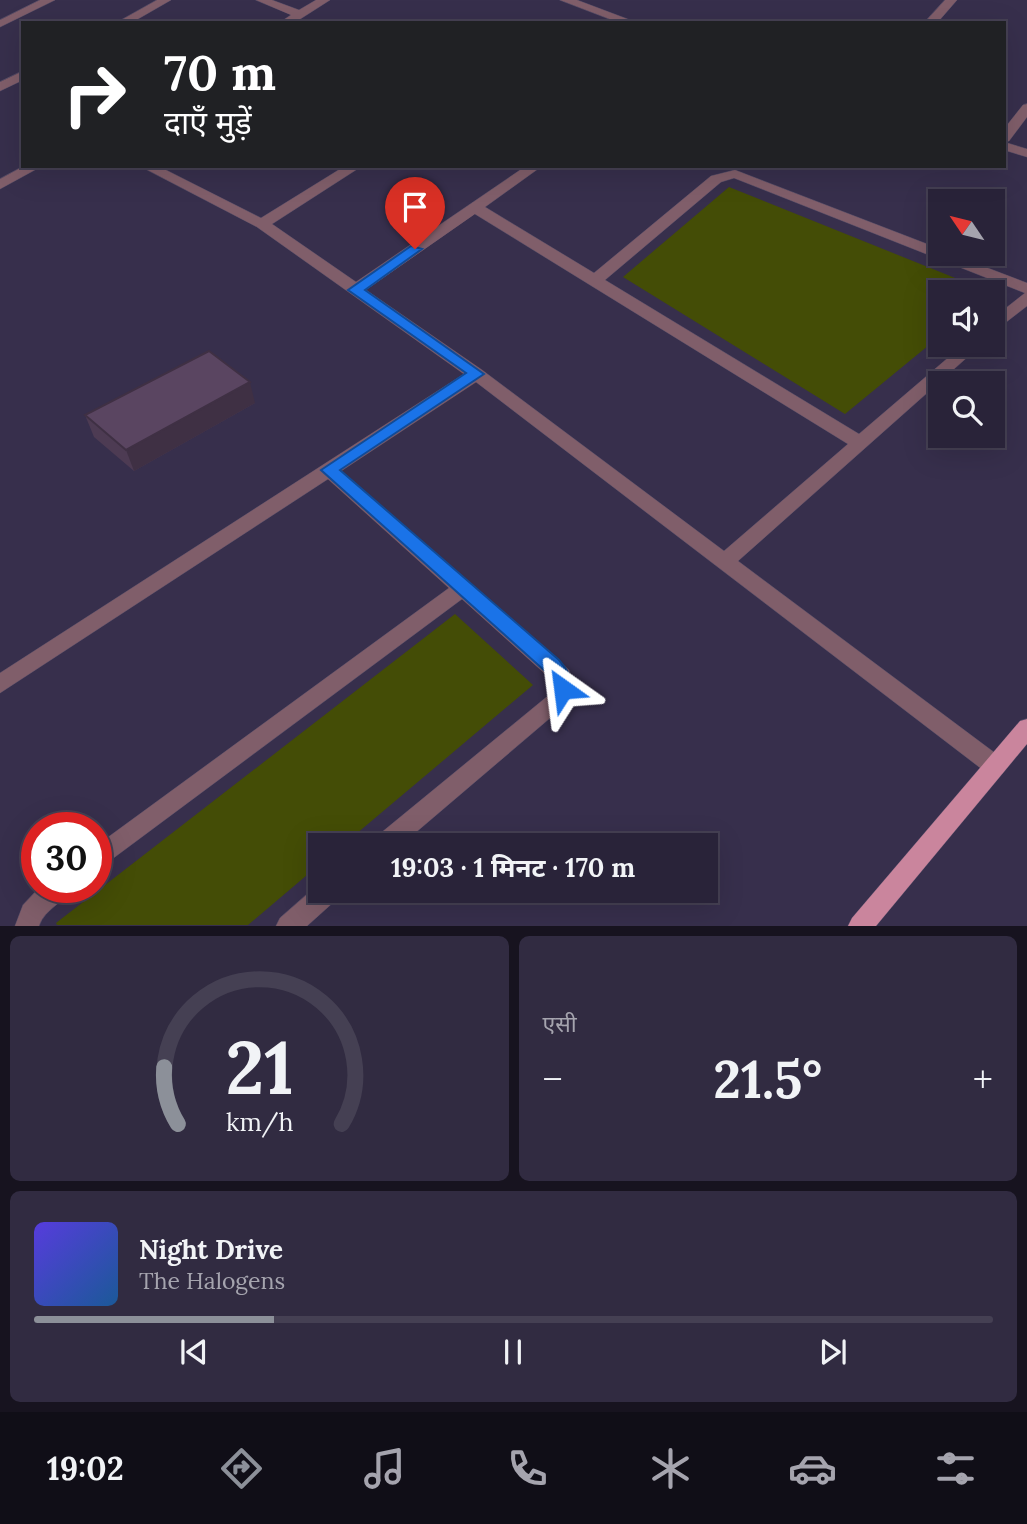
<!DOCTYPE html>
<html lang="hi">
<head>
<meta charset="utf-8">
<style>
  body { margin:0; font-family:Lora,"Noto Sans Devanagari",serif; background:#312b41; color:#f1f3f6; height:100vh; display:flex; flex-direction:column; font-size:26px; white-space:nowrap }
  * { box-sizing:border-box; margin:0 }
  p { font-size:23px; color:#a5a4ae }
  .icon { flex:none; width:38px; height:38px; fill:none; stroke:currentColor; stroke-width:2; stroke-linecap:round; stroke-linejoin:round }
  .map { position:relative; height:926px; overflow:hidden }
  .drawer { display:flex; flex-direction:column; gap:10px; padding:10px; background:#17131f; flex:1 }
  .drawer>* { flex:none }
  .banner { position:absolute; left:21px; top:21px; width:985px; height:147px; border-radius:0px; box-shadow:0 7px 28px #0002,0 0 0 2px #454053; background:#202124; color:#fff; overflow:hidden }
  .needle { width:46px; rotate:305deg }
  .fabs { position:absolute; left:928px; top:189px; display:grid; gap:14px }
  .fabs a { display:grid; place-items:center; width:77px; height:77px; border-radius:0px; background:#292339; box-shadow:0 7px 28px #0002,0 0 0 2px #454053; font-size:35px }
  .speed { position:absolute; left:21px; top:812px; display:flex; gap:14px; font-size:35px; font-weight:700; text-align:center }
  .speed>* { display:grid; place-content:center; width:91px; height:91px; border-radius:50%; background:#292339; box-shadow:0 7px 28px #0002,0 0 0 2px #454053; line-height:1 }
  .speed .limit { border:10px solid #d22; background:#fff; color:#111 }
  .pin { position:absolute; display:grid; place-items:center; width:60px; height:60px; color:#fff; margin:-72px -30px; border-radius:50% 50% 50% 0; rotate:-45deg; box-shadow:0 0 7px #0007 }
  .pin .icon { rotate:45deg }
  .me { position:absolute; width:77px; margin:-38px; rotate:329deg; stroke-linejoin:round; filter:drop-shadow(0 0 5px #0008) }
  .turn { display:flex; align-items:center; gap:24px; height:147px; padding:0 28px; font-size:32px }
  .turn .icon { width:91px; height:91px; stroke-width:2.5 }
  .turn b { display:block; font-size:49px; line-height:60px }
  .big { font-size:52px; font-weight:700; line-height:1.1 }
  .drawer .tile { flex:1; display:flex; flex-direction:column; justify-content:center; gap:10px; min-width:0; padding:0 24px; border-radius:10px; background:#312b41 }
  .drawer .dial { align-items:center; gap:0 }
  .dial svg { height:182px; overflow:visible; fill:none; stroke:#454053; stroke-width:7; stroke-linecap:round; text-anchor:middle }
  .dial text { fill:#f1f3f6; stroke:none }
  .song { display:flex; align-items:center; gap:21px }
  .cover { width:84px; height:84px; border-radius:10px; background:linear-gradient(135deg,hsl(250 70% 55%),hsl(210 70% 35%)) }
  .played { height:7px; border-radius:4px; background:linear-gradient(90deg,#8c9099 25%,#454053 25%) }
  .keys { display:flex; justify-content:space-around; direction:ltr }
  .heat { display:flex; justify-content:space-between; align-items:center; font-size:38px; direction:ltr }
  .drawer .tiles { flex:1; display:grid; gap:10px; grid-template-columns:1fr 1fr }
  .tile:last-child { grid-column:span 2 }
  .trip { position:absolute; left:308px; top:833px; width:410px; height:70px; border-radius:0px; background:#292339; box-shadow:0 7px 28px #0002,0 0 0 2px #454053; font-weight:700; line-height:70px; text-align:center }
  .tab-bar { display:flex; height:112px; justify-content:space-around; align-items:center; background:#100e17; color:#a5a4ae }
  .tab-bar .icon { width:49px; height:49px }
  .tab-bar .active { color:#8c9099 }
  .tab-bar b { font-size:32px; color:#f1f3f6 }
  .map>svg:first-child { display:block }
  .green { fill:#444d06 }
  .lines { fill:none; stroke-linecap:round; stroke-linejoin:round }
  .minor-casing { stroke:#524b66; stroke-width:1 }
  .major-casing { stroke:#524b66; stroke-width:1 }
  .minor { fill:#805e6a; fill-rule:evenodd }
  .major { fill:#ca859d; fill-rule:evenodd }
  .wall { fill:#4d3b53 }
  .shaded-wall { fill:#3f3044 }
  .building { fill:#5a4561; stroke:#3f3044; stroke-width:2 }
  .route { fill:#1a73e8; stroke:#114b97; stroke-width:2 }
</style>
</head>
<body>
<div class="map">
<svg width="1027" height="926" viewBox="0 0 1027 926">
  <rect width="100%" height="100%" fill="#372f4c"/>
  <path class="green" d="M729,187L990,292H940V336L845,414L623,277Z
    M455,614L533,685L343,845H320V864L248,925H57L56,923Z"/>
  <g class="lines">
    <g class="minor-casing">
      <path id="minor" d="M40,0H55L0,27V20Z
        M157,0H171L131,23H116Z
        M256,0H272L299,10L316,0H330L294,23H279L291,15Z
        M560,0H577L638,23H620Z
        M945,0H957L937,23H924Z
        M23,71V80L0,91V82Z
        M1027,104V117L1009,141L1004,142V129L1023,105Z
        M1004,142L1027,149V157L1004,150Z
        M24,166H42L0,189V179Z
        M140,166H158L261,218L345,166H362L272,224L356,282L526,166H542L485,207L594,273L711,176L735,170L940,249V254H951L1027,283V306L992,333V319L1025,293L734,178L721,182L605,280L859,434L963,345H981L738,561L1003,759L1006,766L1003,773L995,776L987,773L476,382L341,471L569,670L573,689L563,707L401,845H373L376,837L549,695L553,688L552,680L462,599L96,871V846L449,588L328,479L0,693V673L464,374L257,227ZM475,214L848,444L724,551L482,370L366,290Z
        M320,883V891H341L337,899L307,926H276L280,918Z
        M40,887H72C65,903 45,908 39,926H15L23,905Z"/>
    </g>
    <g class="major-casing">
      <path id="major" d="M1027,719V744L876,926H848L852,918L1020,721Z"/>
    </g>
    <use href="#minor" class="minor"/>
    <use href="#major" class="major"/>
  </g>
  <path class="wall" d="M255,403L134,471L94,437L85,415Z"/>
  <path class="shaded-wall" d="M250,382L255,403L134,471L126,450Z"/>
  <path class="building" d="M209,351L250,382L126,450L85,415Z"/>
  <path class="route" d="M411,246L422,249L365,290L484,374L340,470L559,660C568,671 576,681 570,695H557L553,679L546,672L321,470L466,373L348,290Z"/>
</svg>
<div class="fabs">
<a><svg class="needle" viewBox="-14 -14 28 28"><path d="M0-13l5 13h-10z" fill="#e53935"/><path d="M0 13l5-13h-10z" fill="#a5a4ae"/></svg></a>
<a><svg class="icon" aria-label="sound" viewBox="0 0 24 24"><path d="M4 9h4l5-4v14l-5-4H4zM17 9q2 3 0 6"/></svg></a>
<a><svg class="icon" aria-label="search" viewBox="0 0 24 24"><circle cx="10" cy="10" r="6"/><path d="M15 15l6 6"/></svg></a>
</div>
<div class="speed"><div class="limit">30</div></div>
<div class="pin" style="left:415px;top:249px;background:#d93025"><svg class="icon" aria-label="arrive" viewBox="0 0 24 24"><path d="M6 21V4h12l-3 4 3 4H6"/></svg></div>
<svg class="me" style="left:563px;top:689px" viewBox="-20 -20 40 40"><path d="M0-17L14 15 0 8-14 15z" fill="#1a73e8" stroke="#fff" stroke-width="4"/></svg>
<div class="trip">19:03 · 1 मिनट · 170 m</div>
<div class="banner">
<div class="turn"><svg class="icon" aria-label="right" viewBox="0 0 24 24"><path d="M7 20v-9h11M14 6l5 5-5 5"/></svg><div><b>70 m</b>दाएँ मुड़ें</div></div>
</div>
</div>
<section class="drawer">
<div class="tiles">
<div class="tile dial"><svg viewBox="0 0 100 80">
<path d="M14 69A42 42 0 1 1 86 69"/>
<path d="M14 69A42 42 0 0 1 8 44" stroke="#8c9099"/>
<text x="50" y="56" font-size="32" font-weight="700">21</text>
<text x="50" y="72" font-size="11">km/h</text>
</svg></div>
<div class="tile"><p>एसी</p>
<div class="heat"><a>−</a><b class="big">21.5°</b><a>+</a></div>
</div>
<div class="tile">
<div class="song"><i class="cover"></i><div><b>Night Drive</b><p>The Halogens</p></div></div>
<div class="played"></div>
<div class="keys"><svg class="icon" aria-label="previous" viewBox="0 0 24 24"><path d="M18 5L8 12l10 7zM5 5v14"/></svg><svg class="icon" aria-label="pause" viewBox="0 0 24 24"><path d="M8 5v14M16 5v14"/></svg><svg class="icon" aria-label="next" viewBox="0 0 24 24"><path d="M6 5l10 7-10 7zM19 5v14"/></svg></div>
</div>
</div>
</section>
<nav class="tab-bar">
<b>19:02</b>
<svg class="icon active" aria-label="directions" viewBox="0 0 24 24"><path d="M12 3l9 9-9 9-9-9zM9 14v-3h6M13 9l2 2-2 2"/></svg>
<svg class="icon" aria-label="music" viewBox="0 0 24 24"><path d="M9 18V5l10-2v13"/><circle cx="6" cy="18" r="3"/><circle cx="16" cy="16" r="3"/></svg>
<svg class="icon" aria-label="phone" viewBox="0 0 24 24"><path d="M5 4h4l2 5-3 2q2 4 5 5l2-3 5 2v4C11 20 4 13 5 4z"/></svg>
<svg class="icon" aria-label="climate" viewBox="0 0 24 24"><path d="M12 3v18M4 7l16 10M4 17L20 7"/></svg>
<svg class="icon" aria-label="car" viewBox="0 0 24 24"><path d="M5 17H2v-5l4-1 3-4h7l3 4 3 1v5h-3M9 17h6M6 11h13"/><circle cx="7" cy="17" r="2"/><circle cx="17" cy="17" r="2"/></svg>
<svg class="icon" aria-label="filters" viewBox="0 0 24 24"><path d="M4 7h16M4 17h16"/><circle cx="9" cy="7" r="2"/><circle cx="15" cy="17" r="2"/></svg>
</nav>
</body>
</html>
